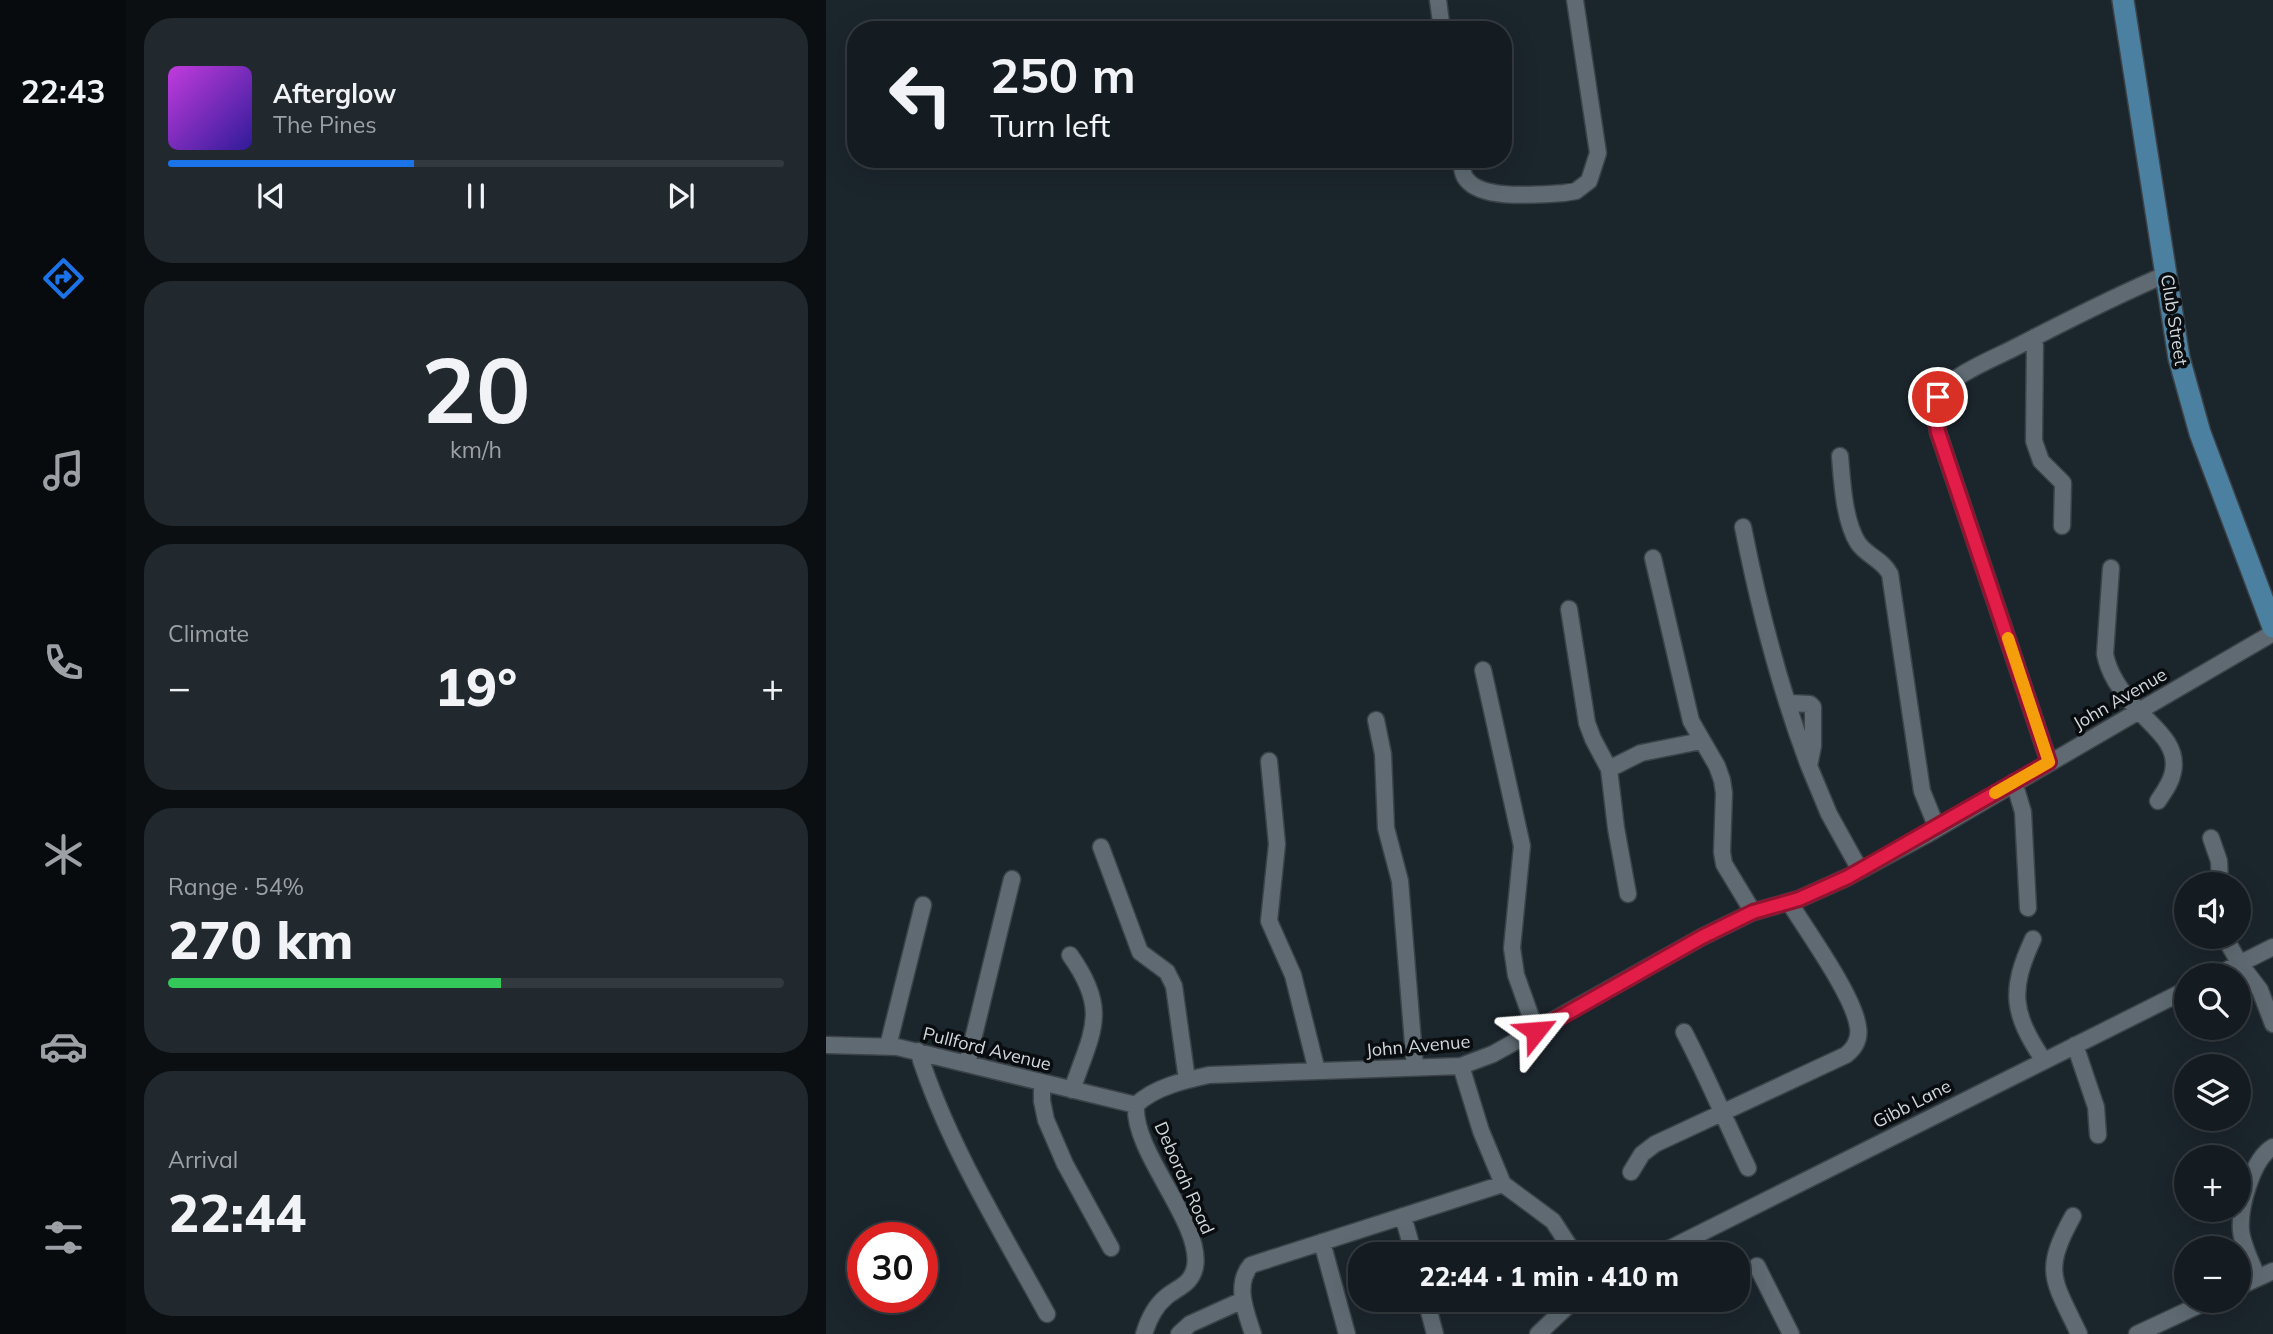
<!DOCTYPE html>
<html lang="en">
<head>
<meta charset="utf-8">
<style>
  body { margin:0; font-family:Mulish,sans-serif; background:#21292e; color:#f1f3f6; height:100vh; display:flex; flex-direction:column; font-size:26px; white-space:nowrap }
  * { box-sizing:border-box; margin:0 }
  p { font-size:23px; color:#9da1a5 }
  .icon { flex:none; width:38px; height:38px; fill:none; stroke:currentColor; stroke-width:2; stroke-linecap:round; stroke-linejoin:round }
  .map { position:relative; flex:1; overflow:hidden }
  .sheet { display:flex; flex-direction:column; gap:18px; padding:18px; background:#0b0f12; width:700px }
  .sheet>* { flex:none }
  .banner { position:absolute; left:21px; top:21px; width:665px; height:147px; border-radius:28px; box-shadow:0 7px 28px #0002,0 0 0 2px #333a3f; background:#141c21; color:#f1f3f6; overflow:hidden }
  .buttons { position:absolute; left:1348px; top:872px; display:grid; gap:14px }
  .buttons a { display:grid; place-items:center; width:77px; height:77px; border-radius:50%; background:#141c21; box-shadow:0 7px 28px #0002,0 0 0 2px #333a3f; font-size:35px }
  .speed { position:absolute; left:21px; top:1222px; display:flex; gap:14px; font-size:35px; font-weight:700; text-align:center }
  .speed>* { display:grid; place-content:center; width:91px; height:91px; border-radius:50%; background:#141c21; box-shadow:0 7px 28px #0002,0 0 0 2px #333a3f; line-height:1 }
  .speed .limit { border:10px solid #d22; background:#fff; color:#111 }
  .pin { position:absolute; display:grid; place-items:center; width:60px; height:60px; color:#fff; margin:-30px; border:4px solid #fff; border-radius:50%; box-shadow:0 2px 7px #0007 }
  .me { position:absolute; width:77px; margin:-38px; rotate:62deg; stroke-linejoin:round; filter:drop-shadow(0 0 5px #0008) }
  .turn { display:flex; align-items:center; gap:24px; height:147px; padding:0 28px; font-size:32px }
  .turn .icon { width:91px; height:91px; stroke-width:2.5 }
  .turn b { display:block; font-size:49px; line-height:60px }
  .big { font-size:52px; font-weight:800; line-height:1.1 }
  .sheet .card { flex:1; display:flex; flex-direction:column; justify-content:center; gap:10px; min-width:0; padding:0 24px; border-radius:28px; background:#21292e }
  .sheet .dial { align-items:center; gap:0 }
  .dial b { font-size:91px; line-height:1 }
  .song { display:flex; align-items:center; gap:21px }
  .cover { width:84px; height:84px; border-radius:10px; background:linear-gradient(135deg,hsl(290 70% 55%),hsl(250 70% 35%)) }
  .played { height:7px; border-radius:4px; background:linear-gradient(90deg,#1a73e8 40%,#333a3f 40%) }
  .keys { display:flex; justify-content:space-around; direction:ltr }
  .heat { display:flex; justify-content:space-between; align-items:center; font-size:38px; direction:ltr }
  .charge { height:10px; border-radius:5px; background:linear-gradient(90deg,#34c759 54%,#333a3f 0) }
  .trip { position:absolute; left:522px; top:1242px; width:402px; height:70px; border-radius:28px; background:#141c21; box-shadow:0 7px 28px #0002,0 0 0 2px #333a3f; font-weight:800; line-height:70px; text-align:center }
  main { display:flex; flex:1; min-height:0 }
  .tabs { display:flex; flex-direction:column; width:126px; justify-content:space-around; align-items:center; background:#080b0d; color:#9da1a5 }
  .tabs .icon { width:49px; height:49px }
  .tabs .active { color:#1a73e8 }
  .tabs b { font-size:32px; color:#f1f3f6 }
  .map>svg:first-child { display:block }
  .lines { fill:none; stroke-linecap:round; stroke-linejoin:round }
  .minor-casing { stroke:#3b4348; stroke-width:19 }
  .major-casing { stroke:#3b4348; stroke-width:24 }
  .minor { stroke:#5f6a72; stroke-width:16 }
  .major { stroke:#4b80a1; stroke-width:21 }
  .route-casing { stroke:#92132f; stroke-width:18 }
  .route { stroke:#e11d48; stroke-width:12 }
  .slow { stroke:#f59e0b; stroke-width:12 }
  .labels { text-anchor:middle; stroke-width:7; stroke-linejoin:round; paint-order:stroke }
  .street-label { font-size:18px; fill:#d1d8dc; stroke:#090d10 }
</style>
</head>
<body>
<main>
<nav class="tabs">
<b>22:43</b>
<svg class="icon active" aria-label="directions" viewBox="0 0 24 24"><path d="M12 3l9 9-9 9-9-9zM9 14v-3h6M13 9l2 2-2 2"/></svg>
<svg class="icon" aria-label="music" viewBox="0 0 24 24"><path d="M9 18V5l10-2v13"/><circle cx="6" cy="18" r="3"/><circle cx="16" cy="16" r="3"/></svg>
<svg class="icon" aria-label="phone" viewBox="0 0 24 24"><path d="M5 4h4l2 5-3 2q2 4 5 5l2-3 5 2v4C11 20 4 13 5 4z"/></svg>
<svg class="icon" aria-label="climate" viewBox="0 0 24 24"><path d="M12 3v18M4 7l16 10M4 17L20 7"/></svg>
<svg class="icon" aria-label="car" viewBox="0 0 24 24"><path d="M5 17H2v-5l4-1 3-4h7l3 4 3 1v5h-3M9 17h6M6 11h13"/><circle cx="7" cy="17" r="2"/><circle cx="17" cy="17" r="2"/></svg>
<svg class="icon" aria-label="filters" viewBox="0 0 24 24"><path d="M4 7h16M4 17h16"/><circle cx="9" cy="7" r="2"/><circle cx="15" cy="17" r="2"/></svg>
</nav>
<section class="sheet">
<div class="card">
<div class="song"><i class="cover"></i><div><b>Afterglow</b><p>The Pines</p></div></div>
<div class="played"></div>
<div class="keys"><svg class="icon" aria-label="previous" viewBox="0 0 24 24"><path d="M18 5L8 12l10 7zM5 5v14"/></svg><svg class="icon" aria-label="pause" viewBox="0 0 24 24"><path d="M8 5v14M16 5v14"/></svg><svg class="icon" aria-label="next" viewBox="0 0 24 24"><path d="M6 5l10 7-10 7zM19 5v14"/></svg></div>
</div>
<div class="card dial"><b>20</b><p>km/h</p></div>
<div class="card"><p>Climate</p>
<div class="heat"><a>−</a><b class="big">19°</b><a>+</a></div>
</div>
<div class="card"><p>Range · 54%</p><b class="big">270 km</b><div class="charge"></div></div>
<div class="card"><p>Arrival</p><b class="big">22:44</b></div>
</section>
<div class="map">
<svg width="1447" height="1334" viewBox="0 0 1447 1334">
  <rect width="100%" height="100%" fill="#1b252c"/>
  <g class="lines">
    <g class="minor-casing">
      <path id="minor" d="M612,0L616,30
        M635,159C636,166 636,175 641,180C658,201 714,194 738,193L750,191L763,181L772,153L749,0
        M1209,337L1208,441L1215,461L1237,483L1236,526
        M1014,456C1016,481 1018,521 1032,543C1041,556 1057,560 1064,574L1096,791L1111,828
        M917,527C933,608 954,689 983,766
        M827,558L865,721L891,766L896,780L898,793L896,852L898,864L927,912
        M1285,568L1279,654C1283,675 1296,693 1311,709C1327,727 1353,744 1347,772C1345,783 1338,792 1332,801
        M743,609L761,723L767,739L783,769L790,828L802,894
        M657,670L696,846L686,948L690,975L710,1031
        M962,703L984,704L987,707V746L983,766L1003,814L1034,870
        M550,720L557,754L560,828L574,881L589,1068
        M443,761L451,844L443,921L467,975L491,1071
        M1223,762L1112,432C1110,420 1107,407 1113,395C1125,375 1169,358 1190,347C1240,321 1289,296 1341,274
        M783,769L815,753L875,741
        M1188,782L1197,812L1202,908
        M1385,838L1393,861L1394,884
        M275,847L314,952L341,972L348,986L361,1080
        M1398,936L1414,964L1434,990L1447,1024
        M1207,939C1183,991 1186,1013 1218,1061
        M244,955C284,1011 266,1031 246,1090
        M1391,975L1447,947
        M858,1032C881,1076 900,1122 922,1168
        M0,1045L71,1047L310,1105
        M1249,1045L1270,1107L1272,1135
        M62,1046L97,905
        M92,1051C122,1145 174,1228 221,1314
        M141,1064L186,879
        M635,1066L655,1131L677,1184L727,1221L749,1255
        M216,1083V1101L220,1120L239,1164L285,1248
        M310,1105C328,1087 360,1080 383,1075L635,1066L667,1054L876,937L927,912L973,899L1022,877L1100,835L1447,633
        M310,1105C306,1152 377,1223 369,1267C365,1285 352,1287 340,1297C329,1306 322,1321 318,1334
        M805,1172L816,1154L829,1144L1020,1055C1029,1048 1034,1039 1032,1027C1028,996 981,931 963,902
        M577,1216L588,1255
        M1247,1216C1216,1272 1227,1279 1253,1334
        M496,1242L521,1334
        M831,1255L1360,990
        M931,1266L965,1334
        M1432,1278C1426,1264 1417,1247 1415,1231C1413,1208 1426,1159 1447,1147
        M1412,1287L1447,1271
        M600,1300L609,1334
        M353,1334L364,1324L417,1300
        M427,1334C420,1312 408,1285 425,1265L677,1184
        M712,1334L748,1300
        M1311,1334L1384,1300"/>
    </g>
    <g class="major-casing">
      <path id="major" d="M1297,0L1353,358L1374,433L1447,627"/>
    </g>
    <use href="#minor" class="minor"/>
    <use href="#major" class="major"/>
  </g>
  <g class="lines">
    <g class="route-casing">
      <path id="route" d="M710,1031L876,937L927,912L973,899L1022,877L1223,762L1112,432L1109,413L1112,397"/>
    </g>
    <use href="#route" class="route"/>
    <path class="slow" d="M1169,793L1223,762L1182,638"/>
  </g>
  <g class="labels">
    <g class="street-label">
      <text transform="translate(1348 320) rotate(81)" y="6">Club Street</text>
      <text transform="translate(1294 699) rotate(-30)" y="6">John Avenue</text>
      <text transform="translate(592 1046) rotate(-5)" y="6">John Avenue</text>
      <text transform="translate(161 1049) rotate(14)" y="6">Pullford Avenue</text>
      <text transform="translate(1086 1104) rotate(-27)" y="6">Gibb Lane</text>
      <text transform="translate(358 1178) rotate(66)" y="6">Deborah Road</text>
    </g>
  </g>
</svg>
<div class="buttons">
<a><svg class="icon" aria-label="sound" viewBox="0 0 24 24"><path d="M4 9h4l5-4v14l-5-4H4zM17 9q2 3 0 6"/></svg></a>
<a><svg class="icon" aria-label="search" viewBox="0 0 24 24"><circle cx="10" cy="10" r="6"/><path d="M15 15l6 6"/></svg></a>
<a><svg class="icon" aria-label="layers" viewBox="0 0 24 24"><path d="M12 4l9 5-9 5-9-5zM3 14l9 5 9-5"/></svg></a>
<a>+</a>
<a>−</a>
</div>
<div class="speed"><div class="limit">30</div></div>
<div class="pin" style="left:1112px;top:397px;background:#d93025"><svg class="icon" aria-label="arrive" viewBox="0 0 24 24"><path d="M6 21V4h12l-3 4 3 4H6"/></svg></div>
<svg class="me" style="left:710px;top:1031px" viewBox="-20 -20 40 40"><path d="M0-17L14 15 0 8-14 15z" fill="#e11d48" stroke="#fff" stroke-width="4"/></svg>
<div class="trip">22:44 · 1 min · 410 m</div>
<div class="banner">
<div class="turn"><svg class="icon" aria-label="left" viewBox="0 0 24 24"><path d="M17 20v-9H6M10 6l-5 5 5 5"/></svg><div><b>250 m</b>Turn left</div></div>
</div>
</div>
</main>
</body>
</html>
